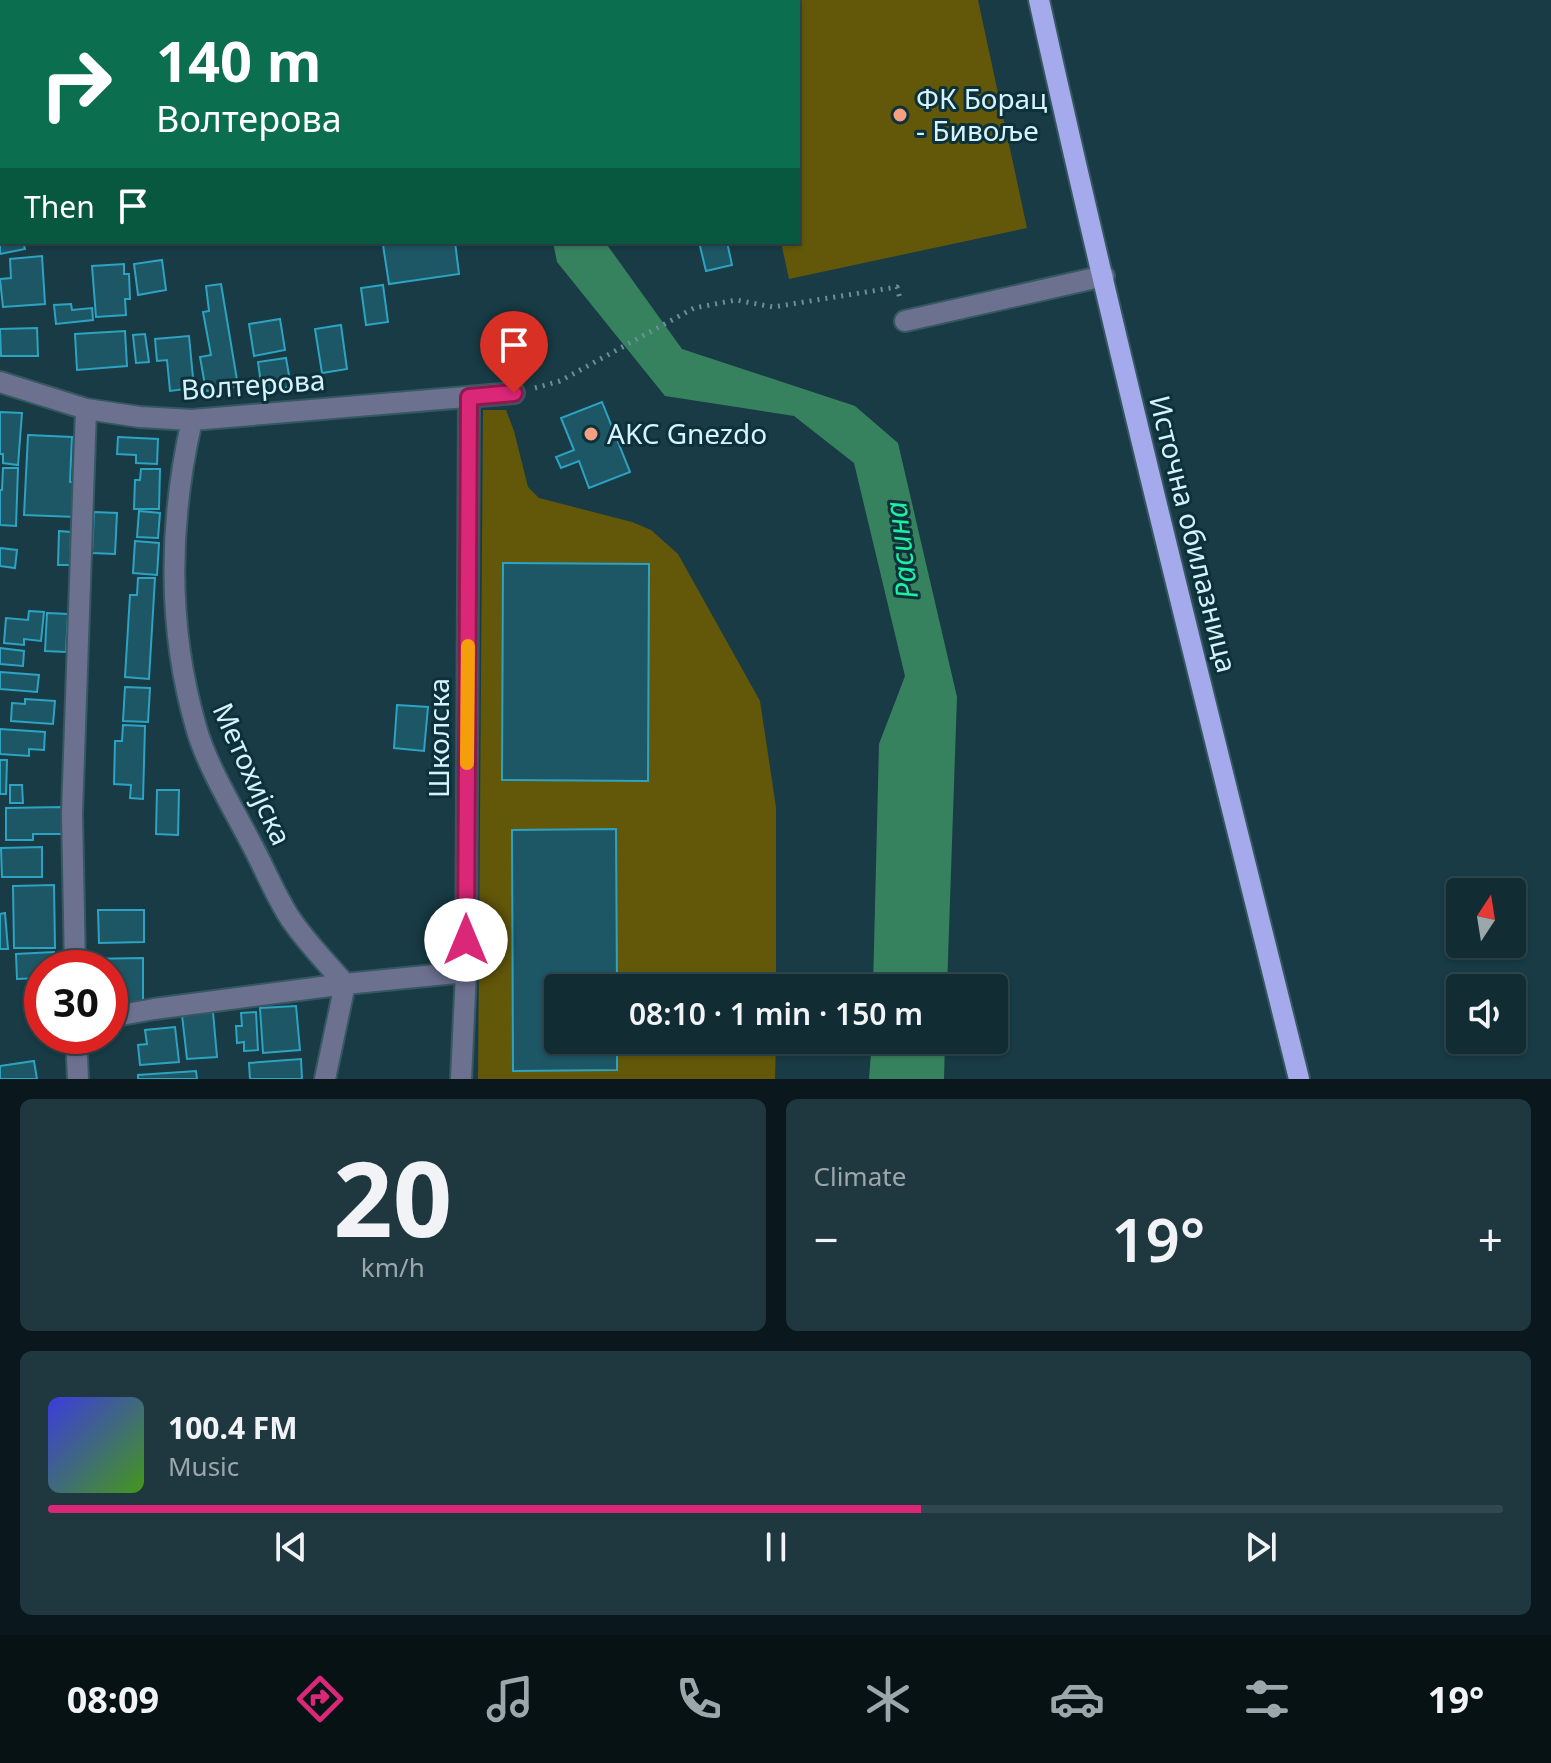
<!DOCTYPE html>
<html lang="en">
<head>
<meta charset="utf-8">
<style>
  body { margin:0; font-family:"Noto Sans",sans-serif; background:#1f3840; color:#f1f3f6; height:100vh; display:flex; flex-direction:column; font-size:30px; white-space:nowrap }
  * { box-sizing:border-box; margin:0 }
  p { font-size:26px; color:#9ca7ac }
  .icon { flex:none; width:44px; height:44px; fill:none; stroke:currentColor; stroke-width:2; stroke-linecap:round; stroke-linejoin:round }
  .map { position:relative; height:1079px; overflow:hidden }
  .details { display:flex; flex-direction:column; gap:20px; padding:20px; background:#0a181d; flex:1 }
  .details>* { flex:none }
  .guide { position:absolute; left:0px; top:0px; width:800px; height:244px; box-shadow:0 2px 6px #0004,0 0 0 2px #31484f; background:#0b6e4f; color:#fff; overflow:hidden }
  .needle { width:52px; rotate:12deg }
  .buttons { position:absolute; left:1446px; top:878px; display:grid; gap:16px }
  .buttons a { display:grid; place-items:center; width:80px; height:80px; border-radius:8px; background:#122c34; box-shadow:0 2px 6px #0004,0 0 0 2px #31484f; font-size:40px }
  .speed { position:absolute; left:24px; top:950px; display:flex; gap:16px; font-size:40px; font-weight:700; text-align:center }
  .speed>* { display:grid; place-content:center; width:104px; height:104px; border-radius:50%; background:#122c34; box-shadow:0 2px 6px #0004,0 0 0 2px #31484f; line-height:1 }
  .speed .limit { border:12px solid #d22; background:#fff; color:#111 }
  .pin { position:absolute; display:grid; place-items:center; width:68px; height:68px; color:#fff; margin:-82px -34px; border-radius:50% 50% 50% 0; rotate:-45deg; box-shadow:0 0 8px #0007 }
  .pin .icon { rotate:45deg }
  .me { position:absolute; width:88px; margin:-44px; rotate:0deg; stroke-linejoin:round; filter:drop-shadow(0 0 6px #0008) }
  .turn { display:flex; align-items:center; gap:28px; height:168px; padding:0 24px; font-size:36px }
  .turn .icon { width:104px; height:104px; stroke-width:2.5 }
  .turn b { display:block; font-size:56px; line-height:68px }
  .then { display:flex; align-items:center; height:76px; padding:0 24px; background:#0003; gap:16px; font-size:30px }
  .big { font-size:60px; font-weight:600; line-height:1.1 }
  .details .card { flex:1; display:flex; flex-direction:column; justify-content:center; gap:12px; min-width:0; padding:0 28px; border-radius:12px; background:#1f3840 }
  .details .dial { align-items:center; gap:0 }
  .dial b { font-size:104px; line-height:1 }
  .song { display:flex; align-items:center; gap:24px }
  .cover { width:96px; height:96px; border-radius:12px; background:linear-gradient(135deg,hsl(240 70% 55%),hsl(100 70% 35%)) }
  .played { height:8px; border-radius:4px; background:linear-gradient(90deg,#db2777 60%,#31484f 60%) }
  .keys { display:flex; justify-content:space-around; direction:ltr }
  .heat { display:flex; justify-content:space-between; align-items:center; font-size:44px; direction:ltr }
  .details .tiles { flex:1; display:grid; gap:20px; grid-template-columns:1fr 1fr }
  .card:last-child { grid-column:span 2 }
  .trip { position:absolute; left:544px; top:974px; width:464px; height:80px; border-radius:8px; background:#122c34; box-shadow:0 2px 6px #0004,0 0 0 2px #31484f; font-weight:600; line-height:80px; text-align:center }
  .menu { display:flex; height:128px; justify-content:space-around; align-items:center; background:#071215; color:#9ca7ac }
  .menu .icon { width:56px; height:56px }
  .menu .on { color:#db2777 }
  .menu b { font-size:36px; color:#f1f3f6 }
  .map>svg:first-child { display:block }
  .green { fill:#63570a }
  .water { fill:#37825e }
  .building { fill:#1d5665; stroke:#2da3c2; stroke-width:2 }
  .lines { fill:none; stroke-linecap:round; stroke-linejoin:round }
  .minor-casing { stroke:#365862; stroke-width:24 }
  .major-casing { stroke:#365862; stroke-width:24 }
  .path { stroke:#6e8f98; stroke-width:5; stroke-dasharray:2 6; stroke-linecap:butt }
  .minor { stroke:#6d7190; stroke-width:20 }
  .major { stroke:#a4aaeb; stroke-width:20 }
  .route-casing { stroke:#8e194d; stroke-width:20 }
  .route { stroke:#db2777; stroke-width:14 }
  .slow { stroke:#f59e0b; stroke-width:14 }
  .poi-dot { fill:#f39f82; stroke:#0d313a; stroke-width:3 }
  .labels { text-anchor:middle; stroke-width:6; stroke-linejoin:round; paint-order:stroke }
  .poi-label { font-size:28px; fill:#d6f3fc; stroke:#0d313a; text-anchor:start }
  .street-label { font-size:28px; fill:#d6f3fc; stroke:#0d313a }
  .water-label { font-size:30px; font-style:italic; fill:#1df0a0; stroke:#0d313a }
</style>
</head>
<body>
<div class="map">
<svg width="1551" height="1079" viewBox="0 0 1551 1079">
  <rect width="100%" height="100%" fill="#183b45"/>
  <path class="green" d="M729,0H978L1027,228L789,279L781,242H798V2Z
    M483,410H506L514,431L528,487L539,498L632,522L651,530L678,554L760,701L776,807V988H558V1040H776L775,1079H478Z"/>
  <path class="water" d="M553,242H605L682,349L855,406L898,443L957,697L947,988H873L879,744L905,676L854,463L794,416L665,396L557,262Z
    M872,1040H945L944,1079H869Z"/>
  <path class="building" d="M0,222H2V242H23L25,249L0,254Z
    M404,242H455L459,274L389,284L383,245Z
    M699,242H727L732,265L706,271Z
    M42,256L45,304L3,307L0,279L11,278L10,259Z
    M162,260L166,290L138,295L134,264Z
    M124,264V274H129L130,299H125L126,315L96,317L92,266Z
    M221,284L238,386L206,391L200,357L211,355L203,312L209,311L206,286Z
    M383,285L388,322L366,325L361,288Z
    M71,304L72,310L92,308L93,320L56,324L54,305Z
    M280,319L285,350L254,356L249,324Z
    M341,325L347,369L322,373L315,329Z
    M37,328L38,356H1L0,329Z
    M125,331L127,366L77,370L75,334Z
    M145,334L149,362L136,363L133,335Z
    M189,336L194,388L170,391L167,360L157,361L155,339Z
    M286,358L291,387L262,391L258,362Z
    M602,402L630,472L589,488L579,461L561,468L556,457L574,450L561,418Z
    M0,412L22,413L18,465L3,463V454H0Z
    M28,435L72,437L70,482H78L76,517L24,515Z
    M118,437L158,439L157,464L136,463V455L117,454Z
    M3,468H18L16,526L0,525V490H2Z
    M141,469H160L159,509H134L135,480H140Z
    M139,511L160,513L158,538L137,537Z
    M94,512L117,513L115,554L92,553Z
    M59,531L71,532L70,565H58Z
    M135,541L159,543L157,575L133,573Z
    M0,548L17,550L15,568L0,566Z
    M503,563L649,564L648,781L502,780Z
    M138,578H155L149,679L125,677L130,595H137Z
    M29,611L44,612L41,641L24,639V645L4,643L6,618L28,620Z
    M47,613L68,614L66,652L45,651Z
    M0,648L24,651L23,666L0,664Z
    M0,672L39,675L37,692L0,689Z
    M125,687L150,688L148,722L123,721Z
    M25,699L55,701L53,724L11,721L12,703L25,704Z
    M397,705L428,707L424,751L394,748Z
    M123,725L145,726L143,799L130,798L131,785L114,784L115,741H122Z
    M0,729L45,732L44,750L29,749V756L0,754Z
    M0,760H7L6,794H0Z
    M10,785H22L23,803H10Z
    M157,790H179L178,835L156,834Z
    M62,807V834H33V840H6V808Z
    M616,829L617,988H558V1040H617V1070L513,1071L512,830Z
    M42,847V877H2L1,848Z
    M54,885L55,948H14L13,886Z
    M98,910H144V942L99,943Z
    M5,913L8,949H0V914Z
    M54,952V968H42V978L17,979L16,954Z
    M143,958V1003L110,1004V968H86L85,959Z
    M296,1006L300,1050L263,1053L260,1008Z
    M213,1012L217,1057L187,1059L182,1015Z
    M256,1012L258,1050L244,1051V1042L237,1043L236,1026H242L241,1013Z
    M175,1027L179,1062L140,1065L138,1045L147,1044L145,1030Z
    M301,1059L302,1079H250L249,1063Z
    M34,1061L37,1079H0V1066Z
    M196,1071L197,1079H138V1075Z"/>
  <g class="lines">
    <g class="minor-casing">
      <path id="minor" d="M0,85L2,89
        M905,321L1104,276
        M0,382L86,409L140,417L192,420L514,393
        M192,420C169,521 167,627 196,727C206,764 233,808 251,843C264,867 275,895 290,918C306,942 327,963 345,984L466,972
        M75,968L72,813L86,409
        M110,1017L154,1009L345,984L325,1079
        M76,1036L78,1079
        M461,1079L466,972L469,397"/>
    </g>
    <g class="major-casing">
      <path id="major" d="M1039,0C1119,361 1210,720 1299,1079"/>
    </g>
    <path class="path" d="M535,388L560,381L694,308L736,300L773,307L897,287L900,299"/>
    <use href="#minor" class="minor"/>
    <use href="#major" class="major"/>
  </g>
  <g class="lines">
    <g class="route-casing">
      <path id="route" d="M466,940L469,397L514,393"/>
    </g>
    <use href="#route" class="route"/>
    <path class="slow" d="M467,763L468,646"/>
  </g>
  <g class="poi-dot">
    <circle cx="900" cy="115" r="8"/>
    <circle cx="591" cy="434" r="8"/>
  </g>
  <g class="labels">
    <g class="poi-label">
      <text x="916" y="109">ФК Борац<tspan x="916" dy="32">- Бивоље</tspan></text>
      <text x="607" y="444">AKC Gnezdo</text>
    </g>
    <g class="street-label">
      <text transform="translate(253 385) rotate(-4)" y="10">Волтерова</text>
      <text transform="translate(1193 534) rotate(76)" y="10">Источна обилазница</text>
      <text transform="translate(439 738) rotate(-90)" y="10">Школска</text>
      <text transform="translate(252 774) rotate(66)" y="10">Метохијска</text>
    </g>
    <g class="water-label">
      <text transform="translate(902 550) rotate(-97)" y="10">Расина</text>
    </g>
  </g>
</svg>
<div class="buttons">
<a><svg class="needle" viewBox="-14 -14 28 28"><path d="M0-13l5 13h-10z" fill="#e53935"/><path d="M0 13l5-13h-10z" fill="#9ca7ac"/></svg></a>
<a><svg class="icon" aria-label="sound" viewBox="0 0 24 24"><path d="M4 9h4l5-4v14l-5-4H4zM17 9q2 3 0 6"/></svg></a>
</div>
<div class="speed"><div class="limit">30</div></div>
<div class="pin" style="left:514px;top:393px;background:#d93025"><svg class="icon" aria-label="arrive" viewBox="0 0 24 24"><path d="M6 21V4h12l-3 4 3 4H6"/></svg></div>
<svg class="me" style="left:466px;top:940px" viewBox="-20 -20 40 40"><circle r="19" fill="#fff"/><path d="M0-13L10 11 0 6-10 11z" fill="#db2777"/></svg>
<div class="trip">08:10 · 1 min · 150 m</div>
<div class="guide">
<div class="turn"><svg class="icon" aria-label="right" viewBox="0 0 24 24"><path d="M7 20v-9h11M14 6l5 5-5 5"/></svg><div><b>140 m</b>Волтерова</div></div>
<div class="then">Then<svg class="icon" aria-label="arrive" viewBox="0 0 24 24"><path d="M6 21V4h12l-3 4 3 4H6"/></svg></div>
</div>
</div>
<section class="details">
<div class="tiles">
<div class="card dial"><b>20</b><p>km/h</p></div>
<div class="card"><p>Climate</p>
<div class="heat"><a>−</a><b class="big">19°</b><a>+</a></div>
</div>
<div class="card">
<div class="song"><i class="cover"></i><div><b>100.4 FM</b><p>Music</p></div></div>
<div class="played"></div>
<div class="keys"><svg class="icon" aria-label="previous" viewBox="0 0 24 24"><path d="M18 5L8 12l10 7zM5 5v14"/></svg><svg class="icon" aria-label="pause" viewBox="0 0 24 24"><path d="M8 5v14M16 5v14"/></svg><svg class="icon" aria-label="next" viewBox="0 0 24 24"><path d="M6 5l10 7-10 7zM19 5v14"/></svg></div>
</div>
</div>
</section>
<nav class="menu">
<b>08:09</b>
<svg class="icon on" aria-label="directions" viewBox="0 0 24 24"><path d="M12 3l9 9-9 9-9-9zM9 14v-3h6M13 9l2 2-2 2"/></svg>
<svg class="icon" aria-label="music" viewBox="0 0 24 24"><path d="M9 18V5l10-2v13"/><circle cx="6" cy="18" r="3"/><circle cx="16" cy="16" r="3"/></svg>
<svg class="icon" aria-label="phone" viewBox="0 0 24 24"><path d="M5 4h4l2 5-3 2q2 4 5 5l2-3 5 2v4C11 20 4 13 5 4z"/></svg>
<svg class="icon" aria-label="climate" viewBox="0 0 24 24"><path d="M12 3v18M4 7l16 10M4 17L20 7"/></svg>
<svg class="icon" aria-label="car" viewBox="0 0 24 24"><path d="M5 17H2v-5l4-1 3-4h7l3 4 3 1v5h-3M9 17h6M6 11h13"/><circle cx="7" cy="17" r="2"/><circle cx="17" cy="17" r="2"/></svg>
<svg class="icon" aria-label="filters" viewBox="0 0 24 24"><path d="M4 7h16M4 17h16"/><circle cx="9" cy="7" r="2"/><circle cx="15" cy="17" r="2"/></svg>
<b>19°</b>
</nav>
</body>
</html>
